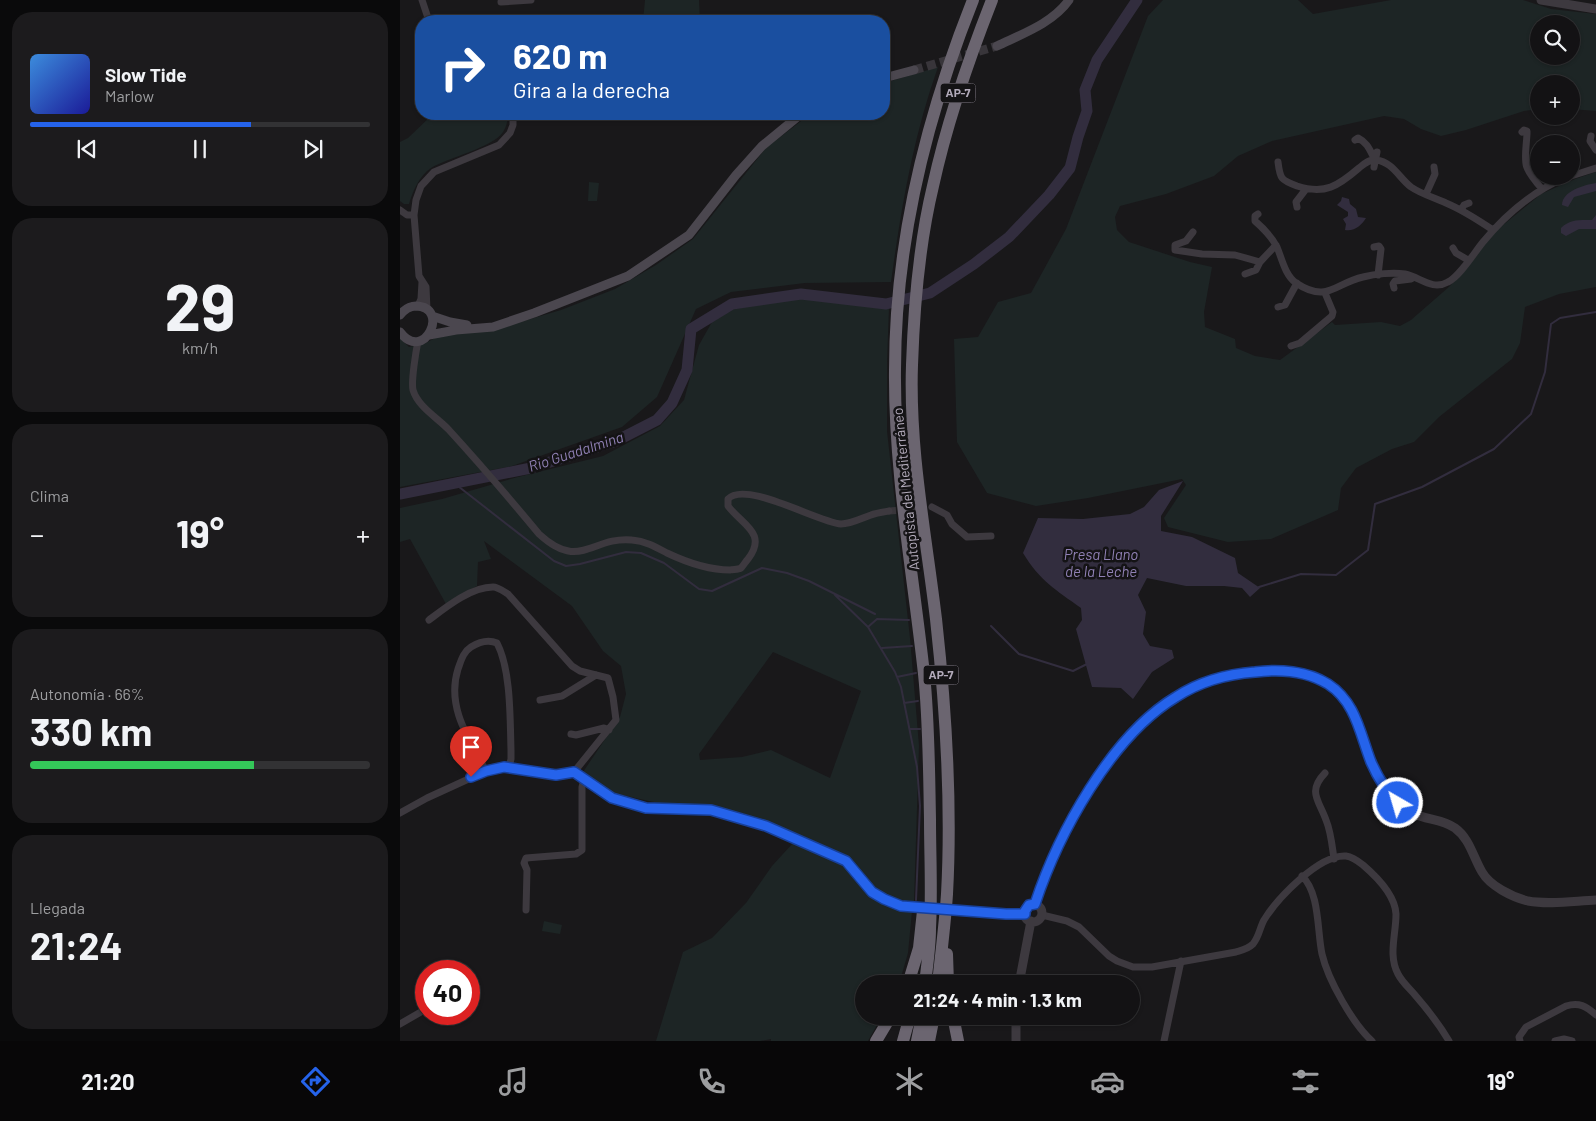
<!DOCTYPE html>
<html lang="es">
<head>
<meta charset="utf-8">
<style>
  body { margin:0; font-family:Barlow,sans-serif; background:#1c1b1d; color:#f1f3f6; height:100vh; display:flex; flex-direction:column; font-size:19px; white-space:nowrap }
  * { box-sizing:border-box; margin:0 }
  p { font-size:16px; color:#9d9ea0 }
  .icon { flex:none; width:28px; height:28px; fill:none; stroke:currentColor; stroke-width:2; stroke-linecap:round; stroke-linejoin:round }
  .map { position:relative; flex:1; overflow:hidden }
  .sheet { display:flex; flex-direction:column; gap:12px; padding:12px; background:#0a0a0b; width:400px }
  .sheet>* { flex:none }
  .guide { position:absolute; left:15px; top:15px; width:475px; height:105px; border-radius:20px; box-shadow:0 1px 4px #0004,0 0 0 1px #323234; background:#1a4fa0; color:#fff; overflow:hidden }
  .buttons { position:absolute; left:1130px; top:15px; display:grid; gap:10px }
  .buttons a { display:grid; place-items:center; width:50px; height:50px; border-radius:50%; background:#131214; box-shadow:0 1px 4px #0004,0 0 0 1px #323234; font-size:25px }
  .speed { position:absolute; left:15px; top:960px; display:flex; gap:10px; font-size:25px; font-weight:700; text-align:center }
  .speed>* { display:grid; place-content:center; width:65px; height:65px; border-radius:50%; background:#131214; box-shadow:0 1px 4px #0004,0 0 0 1px #323234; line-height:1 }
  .speed .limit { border:8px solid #d22; background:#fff; color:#111 }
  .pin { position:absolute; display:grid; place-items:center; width:42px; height:42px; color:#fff; margin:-51px -21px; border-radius:50% 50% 50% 0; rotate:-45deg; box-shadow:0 0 5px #0007 }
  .pin .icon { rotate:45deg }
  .me { position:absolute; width:55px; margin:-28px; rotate:322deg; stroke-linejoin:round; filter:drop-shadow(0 0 4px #0008) }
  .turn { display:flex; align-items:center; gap:18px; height:105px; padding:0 15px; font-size:22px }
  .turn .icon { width:65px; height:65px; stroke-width:2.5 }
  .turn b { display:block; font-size:35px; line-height:42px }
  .big { font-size:38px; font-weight:700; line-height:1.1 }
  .sheet .tile { flex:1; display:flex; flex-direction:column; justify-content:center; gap:8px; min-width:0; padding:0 18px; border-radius:20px; background:#1c1b1d }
  .sheet .dial { align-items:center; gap:0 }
  .dial b { font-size:65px; line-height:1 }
  .song { display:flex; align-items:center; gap:15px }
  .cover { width:60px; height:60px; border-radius:8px; background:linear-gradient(135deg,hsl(210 70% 55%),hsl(240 70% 35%)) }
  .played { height:5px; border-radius:2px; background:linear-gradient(90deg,#2563eb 65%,#323234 65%) }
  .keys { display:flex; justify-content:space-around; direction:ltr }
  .heat { display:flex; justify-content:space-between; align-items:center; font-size:28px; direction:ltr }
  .charge { height:8px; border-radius:4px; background:linear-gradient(90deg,#34c759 66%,#323234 0) }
  .trip { position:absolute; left:455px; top:975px; width:285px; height:50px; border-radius:25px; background:#131214; box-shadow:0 1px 4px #0004,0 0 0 1px #323234; font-weight:700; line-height:50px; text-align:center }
  .tab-bar { display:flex; height:80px; justify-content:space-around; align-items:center; background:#080708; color:#9d9ea0 }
  .tab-bar .icon { width:35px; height:35px }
  .tab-bar .on { color:#2563eb }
  .tab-bar b { font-size:22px; color:#f1f3f6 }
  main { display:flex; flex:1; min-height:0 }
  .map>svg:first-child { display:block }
  .green { fill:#1d2525; fill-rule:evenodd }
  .water { fill:#322d3e }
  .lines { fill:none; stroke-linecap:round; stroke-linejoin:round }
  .stream { stroke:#322d3e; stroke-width:2 }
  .river { stroke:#322d3e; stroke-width:11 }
  .minor-tunnel { stroke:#38353a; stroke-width:7; stroke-dasharray:7 3.5; stroke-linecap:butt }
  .secondary-tunnel { stroke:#38353a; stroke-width:9; stroke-dasharray:9 4.5; stroke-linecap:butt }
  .minor { stroke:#3d393f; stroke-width:7 }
  .tertiary { stroke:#3d393f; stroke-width:9 }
  .secondary { stroke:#4b474f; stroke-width:9 }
  .motorway { stroke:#6b6570; stroke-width:12 }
  .minor-bridge { stroke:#3d393f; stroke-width:7 }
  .route-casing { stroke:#184099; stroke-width:12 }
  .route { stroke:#2563eb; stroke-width:9 }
  .labels { text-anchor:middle; stroke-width:5; stroke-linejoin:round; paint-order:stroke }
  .shield { fill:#141315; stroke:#837d88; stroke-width:1 }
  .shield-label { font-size:12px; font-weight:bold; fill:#b2aaba }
  .street-label { font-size:14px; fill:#b2aaba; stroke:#141315 }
  .water-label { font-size:15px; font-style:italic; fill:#9081b5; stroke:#141315 }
</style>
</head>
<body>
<main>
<section class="sheet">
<div class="tile">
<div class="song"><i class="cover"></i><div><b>Slow Tide</b><p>Marlow</p></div></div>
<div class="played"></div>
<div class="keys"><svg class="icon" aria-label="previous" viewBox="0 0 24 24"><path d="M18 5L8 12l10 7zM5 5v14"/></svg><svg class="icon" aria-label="pause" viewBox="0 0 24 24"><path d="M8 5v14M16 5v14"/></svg><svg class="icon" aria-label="next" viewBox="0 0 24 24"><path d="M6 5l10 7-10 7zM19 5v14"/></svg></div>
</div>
<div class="tile dial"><b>29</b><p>km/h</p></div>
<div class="tile"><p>Clima</p>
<div class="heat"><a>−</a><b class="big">19°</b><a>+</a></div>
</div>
<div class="tile"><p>Autonomía · 66%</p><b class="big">330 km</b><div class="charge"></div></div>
<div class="tile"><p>Llegada</p><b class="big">21:24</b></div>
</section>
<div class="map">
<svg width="1196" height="1041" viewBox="0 0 1196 1041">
  <rect width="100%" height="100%" fill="#19181a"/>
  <path class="green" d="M245,0H299L300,21H243Z
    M763,0H898L913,14L991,0H1123L1151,9L1196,14V111L1171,109V84H1139V109L1124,111L1066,130L1041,136L1021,129L1004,119L984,116L872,141L838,156L814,176L766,194L720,206L715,217L717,230L729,242L790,262L812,267L804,312L805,327L835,339L836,348L855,356L880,360L932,322L935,325L981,322L1000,326L1011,320L1050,286L1097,230L1141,194L1175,179L1196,172V287L1159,294L1125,307L1120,343L1112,359L1039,417L1014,442L992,449L956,468L941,488L938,510L871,539L828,542L768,527L764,518L786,485L782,479L688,498L636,506L587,493L557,442L554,339L578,337L598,302L631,293L666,229L748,16ZM1139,24H1171V56H1139Z
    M538,67C513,137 501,209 491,282L405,283L331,292L296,309L257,397L222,427L112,466L0,487V338L9,347L24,344L42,334L103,327L161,310L215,289L256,265L293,239L366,148L405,118L413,114H484V83Z
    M33,114H107C108,120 107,126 103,132C94,147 47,158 31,168C19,176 13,191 9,204H4L0,201V142L8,138Z
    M189,182L199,183L197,201H188Z
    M399,298L489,308L487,362V431L510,638L519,746L514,901C473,902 470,878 444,856L345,814L311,806L263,804L212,793L181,775L220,717L226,694L221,666L203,651L172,606L84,541L91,559L78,562L77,586L46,604L10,539L0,542V508L42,499L114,478L203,456L260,426L284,400L299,345L312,322L337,307ZM373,652L461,691L430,778L371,750L342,757L300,760L299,754Z
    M393,843L443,865L481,902L512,911L508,953L499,984H464V1016H482L468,1041H371V1039L360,1041H256L283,952L312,938L346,903L372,866Z
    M144,921L162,925L160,934L142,931Z"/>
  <path class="water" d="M1196,183V191L1174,197L1168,207L1162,205C1162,191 1184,185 1196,183Z
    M942,197L949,199L950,204L956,209L958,217L966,218C962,225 954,232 945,230L946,224L943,219L948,216V212L937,205L941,201Z
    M1196,215V229H1179L1166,236L1161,233V228C1170,219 1180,220 1192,220Z
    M783,481L761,516V531L792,537L835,558L838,573L860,588L850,597L842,588L824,586H786L747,578L738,595L746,612L743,634L750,646L772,650L774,658L752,672L733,699L721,688L692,687L676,629L682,620L681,608C656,590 640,581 623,553L638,518L683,519L730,514L744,507L759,490Z"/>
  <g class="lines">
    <path class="stream" d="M54,483L154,561L166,566L180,564L226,552L241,553L264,563L299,589L312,591L362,568L387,573L409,581L475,614
      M859,587L901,574L936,575L968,550L975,504L1022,487L1094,449L1131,414L1145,372L1151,324L1160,318L1196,312
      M435,595L468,627L495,672L501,687L517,767L520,806L516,900
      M591,626L619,654L673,671L687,664
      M468,627L477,619L509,620
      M482,648L512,646
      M497,677L516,673
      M504,703L518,701
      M510,729H520"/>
    <path class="river" d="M0,494L131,468L216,441L257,420L272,403L287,370L291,329L332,304L401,294L486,304L530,293L574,264L609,237L649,195L670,168L678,137L687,111L685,90L697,60L737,0"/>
    <path class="minor-tunnel" d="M489,511L524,508"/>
    <path class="secondary-tunnel" d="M514,70L597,46"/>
    <path class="minor" d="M22,0L29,21
      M101,2L131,0
      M1122,132L1124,130L1127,131V134C1125,164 1121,165 1142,189
      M1191,136L1190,141L1196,150
      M955,140L958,138C968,143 970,151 975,160
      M878,162C880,179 881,180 897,186C925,195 938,186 959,168C964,164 969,159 976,160C993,162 999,178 1011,187C1021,194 1035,198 1046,203C1063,210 1078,220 1093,230
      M974,167L977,152
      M1171,176L1196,168
      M1026,194L1035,174L1034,167
      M897,207L896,202L906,189
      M0,210L7,215H14
      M1061,210L1064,205L1069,203
      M858,214L855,216V221C863,228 872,237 877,247C882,259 885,275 896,283C928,304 935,283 963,277C975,274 993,272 1005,274C1020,277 1032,291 1048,282C1060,276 1074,253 1083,242C1106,214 1134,190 1169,176
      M793,232L786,241L775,245V250L802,254L835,255L860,262L876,245
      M974,247L979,246L981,249L978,275
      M1053,248L1056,253L1068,260
      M845,274L856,270L860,262
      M994,288L993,284L995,281L1011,279
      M18,306L21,299L22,282
      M878,307L885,305L897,283
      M27,310L26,287L19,276L14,215L16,200L21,186L34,172L99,145L110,133L113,125V114
      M18,341C16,351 11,381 13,390C18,407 38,418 49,430C80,464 110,499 139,534C180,572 192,536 232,540C246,541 256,547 267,553C286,562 308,570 330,570C333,569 338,570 341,568C343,566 346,561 348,559C368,533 342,525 328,506V499C345,480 418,522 441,524C451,524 462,518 471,515C476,513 483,512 489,511
      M891,346L900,343L932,316L933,312L925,293
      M532,507L547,515L552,524L567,537L591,536
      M29,620C46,607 71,587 93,587C98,587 103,591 108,594L172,666L180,671L208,678L213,697L216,720L174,772
      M140,700L162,696L196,675
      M171,734L176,735L204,728L209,730
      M86,771C69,739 46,707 58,669C61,661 63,652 71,647C79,642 88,639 97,643C111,670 110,718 111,750V759L109,767
      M925,773C907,792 919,800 926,820C931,832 932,845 934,859
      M0,813L27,798L86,771L104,767L156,775L174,772L212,798L246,808L311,810L366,826L446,861L464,884L478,896L506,906
      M902,876C920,893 917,931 922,954C928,980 953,1024 972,1041
      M126,910L127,870L124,863L126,858L176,854L182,850V787L184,779
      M572,911L606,914H625
      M642,915L667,921L679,927L709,956L717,961L733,967H752L836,952C843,950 848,949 853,944C859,937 860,927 864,920C877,899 919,854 946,856C953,857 958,861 963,865C977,877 995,895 996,914C996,935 988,955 998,974C1002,982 1010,989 1015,995C1028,1010 1039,1024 1049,1041
      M69,991L77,990
      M0,1024L26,1009
      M764,1041L781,961
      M1120,1041L1119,1037L1126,1027L1166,1006C1179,1002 1186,1006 1196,1015
      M1155,1041L1164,1039L1172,1041"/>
    <path class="tertiary" d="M1141,0L1196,9
      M635,904C657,835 712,734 776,696C800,682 828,674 856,672C880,669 908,671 929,684C964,707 963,755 984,788C991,798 1003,810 1014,814C1028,820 1042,819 1055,828C1070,839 1073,857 1082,872C1090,886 1112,897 1128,901C1149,905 1174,901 1196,900
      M624 913a9 9 0 1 1 18 0a9 9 0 1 1-18 0Z
      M619,984L631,921
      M616,1016V1041"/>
    <path class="secondary" d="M597,46C622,34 653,23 669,0
      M484,78L514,70
      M0,315C4,310 9,306 16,306C51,307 24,364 0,332
      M32,316L50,322L67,325
      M29,335L56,330L93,327L134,313L228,276L289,235L336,175L362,146L401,114"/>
    <path class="motorway" d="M547,954L548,984
      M508,984L519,948L523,911
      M525,984C527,966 530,947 530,929C532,892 530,855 530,819C529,771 529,722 524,674C513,573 494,472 495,370C495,242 526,118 573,0
      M538,984C541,954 545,924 547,894C552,803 546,710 536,619C526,535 509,450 512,365C514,305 519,244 533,186C547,122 568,61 592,0
      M553,1016L558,1041
      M476,1041L491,1016
      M503,1041L510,1016
      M517,1041L522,1016
      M529,1041L534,1016"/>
    <path class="minor-bridge" d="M506,906L572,911"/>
  </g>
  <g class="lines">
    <g class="route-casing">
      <path id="route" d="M71,777L86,771L104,767L156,775L174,772L212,798L246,808L311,810L366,826L446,861L472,892L484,899L501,906L606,914H625V911L629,905L635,904C658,834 711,736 776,697C799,682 827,674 855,672C879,669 907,671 928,684C956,702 960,734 971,762C978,778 986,791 998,803"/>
    </g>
    <use href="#route" class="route"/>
  </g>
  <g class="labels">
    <g class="shield">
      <rect x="540.5" y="83.5" width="35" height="19" rx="4"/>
      <rect x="523.5" y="665.5" width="35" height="19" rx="4"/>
    </g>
    <g class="shield-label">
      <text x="558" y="97">AP-7</text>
      <text x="541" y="679">AP-7</text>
    </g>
    <g class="street-label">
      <text transform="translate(506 489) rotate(-96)" y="5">Autopista del Mediterráneo</text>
    </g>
    <g class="water-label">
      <text transform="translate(176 452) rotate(-18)" y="5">Rio Guadalmina</text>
      <text x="701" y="560">Presa Llano<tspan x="701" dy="17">de la Leche</tspan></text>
    </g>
  </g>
</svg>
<div class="buttons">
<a><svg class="icon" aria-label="search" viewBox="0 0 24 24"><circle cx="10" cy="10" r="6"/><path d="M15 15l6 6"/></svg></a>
<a>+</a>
<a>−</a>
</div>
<div class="speed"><div class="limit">40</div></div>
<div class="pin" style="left:71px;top:777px;background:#d93025"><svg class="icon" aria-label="arrive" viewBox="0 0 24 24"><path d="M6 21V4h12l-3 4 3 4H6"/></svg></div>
<svg class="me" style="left:998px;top:803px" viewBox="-20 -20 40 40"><circle r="17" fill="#2563eb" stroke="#fff" stroke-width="3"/><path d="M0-11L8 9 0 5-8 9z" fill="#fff"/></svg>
<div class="trip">21:24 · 4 min · 1.3 km</div>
<div class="guide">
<div class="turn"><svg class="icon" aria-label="right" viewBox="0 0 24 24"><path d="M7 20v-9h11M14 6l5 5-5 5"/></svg><div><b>620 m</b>Gira a la derecha</div></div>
</div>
</div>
</main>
<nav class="tab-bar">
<b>21:20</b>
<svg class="icon on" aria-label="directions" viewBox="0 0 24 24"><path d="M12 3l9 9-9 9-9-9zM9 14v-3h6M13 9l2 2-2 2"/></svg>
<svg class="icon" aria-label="music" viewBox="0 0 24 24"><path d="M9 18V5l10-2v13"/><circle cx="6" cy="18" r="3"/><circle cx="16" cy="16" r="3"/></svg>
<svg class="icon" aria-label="phone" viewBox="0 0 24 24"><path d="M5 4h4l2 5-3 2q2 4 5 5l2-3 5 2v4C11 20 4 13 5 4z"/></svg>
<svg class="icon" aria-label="climate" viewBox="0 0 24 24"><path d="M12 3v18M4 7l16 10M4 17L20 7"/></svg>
<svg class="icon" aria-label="car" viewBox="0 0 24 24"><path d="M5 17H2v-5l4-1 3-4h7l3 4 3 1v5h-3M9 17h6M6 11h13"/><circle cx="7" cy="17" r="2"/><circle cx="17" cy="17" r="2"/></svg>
<svg class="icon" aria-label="filters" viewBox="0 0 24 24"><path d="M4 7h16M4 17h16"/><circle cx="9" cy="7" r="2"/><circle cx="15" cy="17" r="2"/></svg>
<b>19°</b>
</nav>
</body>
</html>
